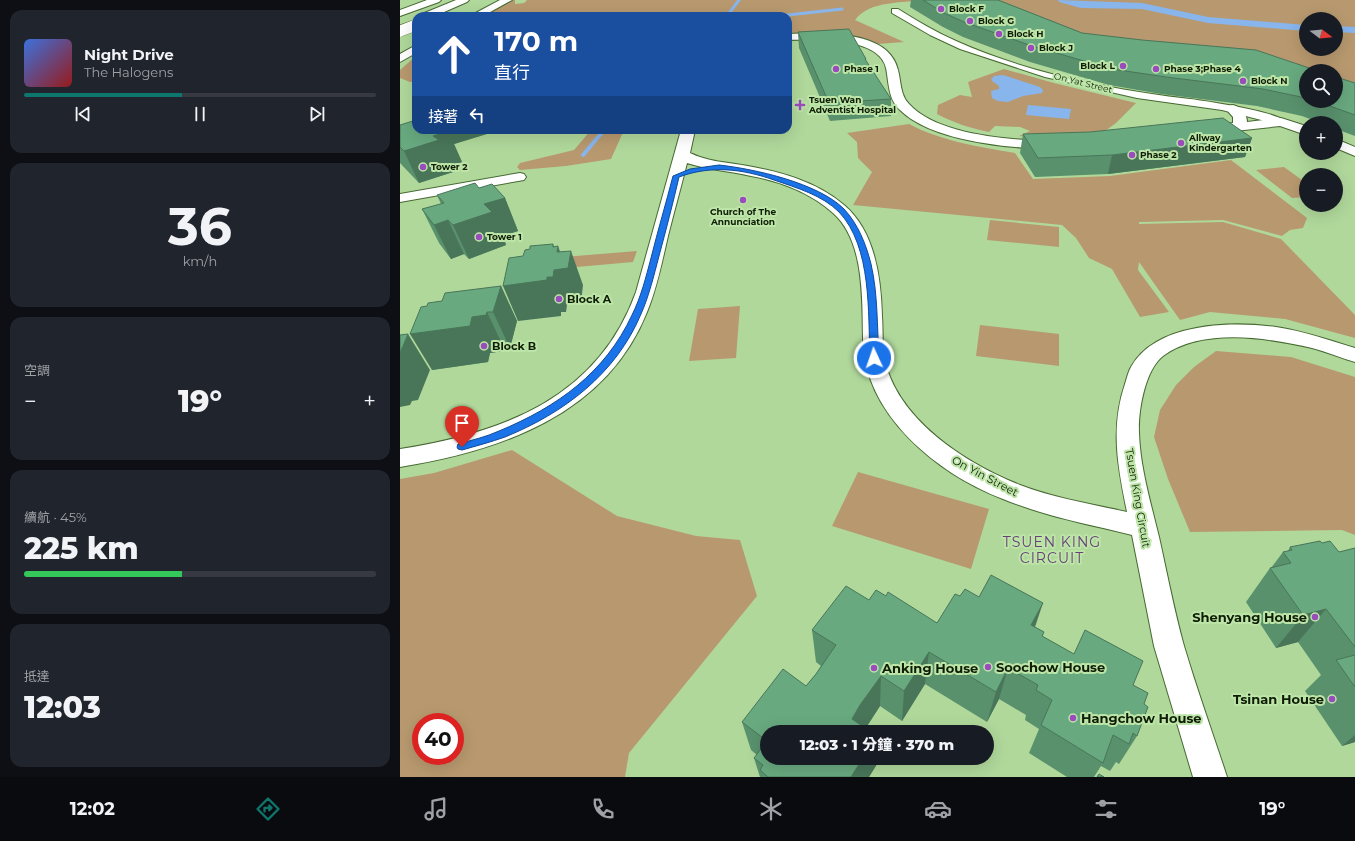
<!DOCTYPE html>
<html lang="zh-TW">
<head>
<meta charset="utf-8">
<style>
  body { margin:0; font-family:Montserrat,"Noto Sans TC",sans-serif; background:#20242c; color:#f1f3f6; height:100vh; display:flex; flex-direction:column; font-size:15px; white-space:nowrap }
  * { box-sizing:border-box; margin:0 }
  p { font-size:13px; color:#9ea1a6 }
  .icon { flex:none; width:22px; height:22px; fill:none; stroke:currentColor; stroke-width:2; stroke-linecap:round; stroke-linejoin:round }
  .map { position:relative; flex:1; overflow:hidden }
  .side { display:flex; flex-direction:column; gap:10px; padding:10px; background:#0d0f14; width:400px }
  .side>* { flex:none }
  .guide { position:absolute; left:12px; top:12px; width:380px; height:122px; border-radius:12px; box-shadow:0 4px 16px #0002; background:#1a4fa0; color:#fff; overflow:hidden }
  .needle { width:26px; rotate:106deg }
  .buttons { position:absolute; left:899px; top:12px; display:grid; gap:8px }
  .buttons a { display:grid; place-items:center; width:44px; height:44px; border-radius:50%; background:#171b24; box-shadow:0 4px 16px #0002; font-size:20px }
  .speed { position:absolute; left:12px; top:713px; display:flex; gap:8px; font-size:20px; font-weight:700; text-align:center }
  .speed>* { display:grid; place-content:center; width:52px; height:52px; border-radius:50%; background:#171b24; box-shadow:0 4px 16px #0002; line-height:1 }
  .speed .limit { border:6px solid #d22; background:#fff; color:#111 }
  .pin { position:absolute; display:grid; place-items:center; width:34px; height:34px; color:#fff; margin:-41px -17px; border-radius:50% 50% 50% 0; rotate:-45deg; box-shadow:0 0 4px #0007 }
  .pin .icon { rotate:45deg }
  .me { position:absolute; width:44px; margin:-22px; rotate:357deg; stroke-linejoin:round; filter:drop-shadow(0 0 3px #0008) }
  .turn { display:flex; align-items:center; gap:14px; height:84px; padding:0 16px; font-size:18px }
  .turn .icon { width:52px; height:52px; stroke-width:2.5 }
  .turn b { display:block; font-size:28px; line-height:34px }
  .then { display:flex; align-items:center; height:38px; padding:0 16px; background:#0003; gap:8px; font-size:15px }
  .big { font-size:30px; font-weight:800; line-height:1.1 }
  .side .card { flex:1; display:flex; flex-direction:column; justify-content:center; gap:6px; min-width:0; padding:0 14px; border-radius:12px; background:#20242c }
  .side .dial { align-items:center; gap:0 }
  .dial b { font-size:52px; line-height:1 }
  .song { display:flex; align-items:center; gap:12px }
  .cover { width:48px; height:48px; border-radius:6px; background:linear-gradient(135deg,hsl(220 70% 55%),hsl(0 70% 35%)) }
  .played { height:4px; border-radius:2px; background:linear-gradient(90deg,#0f766e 45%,#363941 45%) }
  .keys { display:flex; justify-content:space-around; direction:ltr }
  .heat { display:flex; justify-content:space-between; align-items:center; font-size:22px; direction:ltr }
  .charge { height:6px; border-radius:3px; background:linear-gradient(90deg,#34c759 45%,#363941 0) }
  .trip { position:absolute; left:360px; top:725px; width:234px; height:40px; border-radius:20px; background:#171b24; box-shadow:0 4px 16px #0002; font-weight:800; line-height:40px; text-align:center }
  .tab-bar { display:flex; height:64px; justify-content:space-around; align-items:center; background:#090b0e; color:#9ea1a6 }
  .tab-bar .icon { width:28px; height:28px }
  .tab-bar .active { color:#0f766e }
  .tab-bar b { font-size:18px; color:#f1f3f6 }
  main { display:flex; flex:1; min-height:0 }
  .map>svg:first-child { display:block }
  .green { fill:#b8996f; fill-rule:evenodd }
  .water { fill:#89b5ed }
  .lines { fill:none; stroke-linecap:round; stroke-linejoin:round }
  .stream-far1 { stroke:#89b5ed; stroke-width:3 }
  .stream { stroke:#89b5ed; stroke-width:4 }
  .canal { fill:#89b5ed; fill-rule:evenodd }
  .street-casing { stroke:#466931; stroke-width:2 }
  .secondary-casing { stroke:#466931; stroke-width:2 }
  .highway-casing { stroke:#466931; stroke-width:2 }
  .street { fill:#fff; fill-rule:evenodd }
  .secondary { fill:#fff; fill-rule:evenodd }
  .highway { fill:#fff; fill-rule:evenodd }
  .highway-bridge-casing { stroke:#466931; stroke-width:12; stroke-linecap:butt }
  .highway-bridge { stroke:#fff; stroke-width:11 }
  .wall { fill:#59916d }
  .shaded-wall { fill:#497659 }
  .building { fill:#68a97f; stroke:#497659 }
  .route { fill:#1a73e8; stroke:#114b97 }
  .poi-dot { fill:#9b4cbc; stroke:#bde5a8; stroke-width:1.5 }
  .labels { text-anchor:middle; stroke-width:4; stroke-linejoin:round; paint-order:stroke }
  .far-poi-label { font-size:9px; font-weight:bold; fill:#0f1d06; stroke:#bde5a8; text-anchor:start }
  .far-street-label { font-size:9px; fill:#0f1d06; stroke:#bde5a8 }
  .poi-label { font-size:11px; font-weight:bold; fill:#0f1d06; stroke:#bde5a8; text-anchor:start }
  .street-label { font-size:11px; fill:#0f1d06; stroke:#bde5a8 }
  .near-poi-label { font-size:13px; font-weight:bold; fill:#0f1d06; stroke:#bde5a8; text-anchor:start }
  .near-neighbourhood-label { font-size:14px; letter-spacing:1px; fill:#674078; stroke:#bde5a8 }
</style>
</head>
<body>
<main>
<section class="side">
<div class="card">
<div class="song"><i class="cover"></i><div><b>Night Drive</b><p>The Halogens</p></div></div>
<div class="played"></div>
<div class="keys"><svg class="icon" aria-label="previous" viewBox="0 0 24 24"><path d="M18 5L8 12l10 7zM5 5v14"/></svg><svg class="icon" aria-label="pause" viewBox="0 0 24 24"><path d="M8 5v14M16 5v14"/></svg><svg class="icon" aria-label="next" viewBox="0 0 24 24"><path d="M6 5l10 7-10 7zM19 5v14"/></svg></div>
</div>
<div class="card dial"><b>36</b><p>km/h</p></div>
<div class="card"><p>空調</p>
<div class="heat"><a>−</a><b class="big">19°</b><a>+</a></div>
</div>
<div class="card"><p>續航 · 45%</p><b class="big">225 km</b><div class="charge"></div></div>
<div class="card"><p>抵達</p><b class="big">12:03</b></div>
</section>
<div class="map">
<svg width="955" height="777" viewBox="0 0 955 777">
  <rect width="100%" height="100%" fill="#b0d89b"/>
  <path class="green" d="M113,0H115V4L124,3L127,0H527C504,3 470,0 455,20L504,42L478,44L442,35L388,33V16H83Z
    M573,0H955V109L936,101V71H906L753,62ZM906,19H936V49H906Z
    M16,56V82H10L0,78V70Z
    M604,69L654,83L736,103L716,123L701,134L640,138L619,136L630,131L620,127L595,126L589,132C570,128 554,123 537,114L538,105L560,95L572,97L568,82Z
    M509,124C541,141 580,147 615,153L633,179L710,176L831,160L907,218L903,228L890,230L882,236L823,220L739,222V224L823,222L881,239L955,315V338L885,319L810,312L780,320L739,262L738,270L769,312L740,317L712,269L689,258L676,238L662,225L453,205L472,172L458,158L457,142L447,133Z
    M191,130H224L211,159L166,166L120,170L117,167L120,163L174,150Z
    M884,167L906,183V197L892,198L856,170Z
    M590,220L659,227V247L587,240Z
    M237,251L233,262L132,271L139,259Z
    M340,306L336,358L289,361L298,309Z
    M580,325L659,334V366L576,356Z
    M816,351L891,357L955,377V535L942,530L790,532L768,479L754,437L760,410L776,385L794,367Z
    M112,450L217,516L296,536L340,540L357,596L229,753L225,777H0V479L34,473ZM21,722H55V756H21Z
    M458,472L589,509L571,569L432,526Z"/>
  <path class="water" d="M603,75L640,87L643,90L642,93L623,96L608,102L598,101L592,98L591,91L599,89V86L591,80L594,76Z
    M628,105L671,109L669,119L626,115Z"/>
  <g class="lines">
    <path class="stream-far1" d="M327,16L339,0
      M379,16L442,9"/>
    <path class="stream" d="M183,155L204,130"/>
    <path class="canal" d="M658,0L742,3L808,17L906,25V31L808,23L742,9L681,8L659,2Z
      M936,26L955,27V33L936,32Z"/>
    <g class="street-casing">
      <path id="street" d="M492,9H498C517,21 536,32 556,41C627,73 713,90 790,99C806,101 879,112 886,122L881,125L822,110L737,98L645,77L560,49L530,35L492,13Z
        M120,173L124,174L126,177L124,180L0,202V194Z"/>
    </g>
    <g class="secondary-casing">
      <path id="secondary" d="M413,33C441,34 490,35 498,70C501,81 500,95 509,104C537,135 610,140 650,141L655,142L657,145L655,148L650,149C608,148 531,141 500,110C488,99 489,83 486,68C479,36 413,39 388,40V34Z
        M833,105C841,107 847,114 847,122L881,118L906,126V135L880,126L807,134L802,133L800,130L802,127L833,123V117L826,109L828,106Z
        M281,130H295L290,153C306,161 324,162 342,165C378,171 416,181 444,205C475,231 481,278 482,316C483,329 482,343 484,357C496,419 565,463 620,485C654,498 691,504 727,512C718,468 710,428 725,384C727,378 728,372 731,367C756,322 832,321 876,327C903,331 929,340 955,348V362C941,358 927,352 912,348C868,338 803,327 763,356C745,370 738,411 739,433C740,467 751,504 759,537C767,573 774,610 784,646C797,690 813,734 827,777H793L754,646L732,535C688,524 644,516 603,499C538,474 464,415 463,339C462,300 465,241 433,213C411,193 380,181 351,176C330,171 308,170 287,163C281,187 274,212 268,236C262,262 257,288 247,312C206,415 100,451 0,467V449C103,433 198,398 236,292Z
        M936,139L955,147V156L936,148Z"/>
    </g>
    <g class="highway-casing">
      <path id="highway" d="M27,0H41L39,2L0,16V10Z
        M56,0H69L67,2L35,16H21L22,14Z
        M100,0H112L83,16H70Z
        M16,45V53L0,62V54Z"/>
    </g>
    <use href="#street" class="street"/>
    <use href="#secondary" class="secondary"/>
    <use href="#highway" class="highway"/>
    <g class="highway-bridge-casing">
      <path id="highway-bridge" d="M0,31L16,25"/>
    </g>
    <use href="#highway-bridge" class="highway-bridge"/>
  </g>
  <path class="wall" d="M511,0H598L682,33L906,71V101H936L955,83V136L936,129V123H921L902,116L857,106L761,94L709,85L630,62L563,37L543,27L510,7Z
    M398,32L466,59V62L491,99V116L430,121L399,48Z
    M0,125L90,133L54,144L62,162L50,166L53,172L19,183L0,163Z
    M623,134L852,138L845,157L708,174L635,177L620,153Z
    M79,188L105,198L118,231L103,236L106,245L69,259L64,254L51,259L39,243L22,209L41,204L37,195Z
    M101,286L117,321L110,348H104L103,351L90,353L88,362L32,370L27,306L42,301Z
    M922,543L939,552L955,548V742L942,746L905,691L921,675L898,642L876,648L846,602L870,568H871L883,552L888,551L890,547Z
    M486,596L537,623L560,596L635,627L644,632L642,637L674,654L733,685L744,704L737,736L719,764L716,762L710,771L701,766L694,777H667L629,753L639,729L625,720L626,715L599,699L587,722L525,684L502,721L480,706L466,728L367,758H477V764L469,777H360L354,758L357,755L351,750L342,722L406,686L416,674L421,666L416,662L412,630L469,600Z"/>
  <path class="shaded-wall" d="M39,130H89L90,133L54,144L62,162L50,166L53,172L19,183L4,151L33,136Z
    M852,138L845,157L708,174L712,155Z
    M105,198L118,231L103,236L106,245L69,259L53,225L84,204Z
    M48,220L64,254L51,259L34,225Z
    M153,244L162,269L157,252L158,246L166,268L171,251L183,285L181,303L167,305L166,312H161V316L118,321L103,286L153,247Z
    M101,286L117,321L110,348L93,312Z
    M87,312L104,348L103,351L90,353L88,362L32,370L10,334L72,317Z
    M8,334L30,370L18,400L12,401L10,405L0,407V353Z
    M643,603L632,636L631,625Z
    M926,609L898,642L876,648L903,615Z
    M529,652L525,684L502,721L504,691Z
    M608,668L599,699L587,722L596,692Z
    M481,676L480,706L463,732L452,719L460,705Z
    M955,735V742L942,746Z
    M463,758H477V764L469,777H451Z"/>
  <path class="building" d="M523,0H598L682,33L742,40L856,50L918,71H906V98L863,89L766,77L712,69L632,46L564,22L544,13Z
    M449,29L466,59H465L491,99L429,103L398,32Z
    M936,77L955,83V115L916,101H936Z
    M823,118L852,138L712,155L638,158L623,134L690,132Z
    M16,120V130H47L49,131L33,136L39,140L4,151L0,147V125Z
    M75,183L79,188L92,184L105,198L84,204L92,212L53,225L48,220L34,225L22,209L44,203L37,195Z
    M153,244V247L158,246L157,252L171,251L168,268L154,270L153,277H147V280L103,286L109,258L123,256L125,250L130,249V246Z
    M101,286L93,312H87L86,315L72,317L70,326L10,334L21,307L27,306L28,303L42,301L45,293Z
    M8,334L0,353V335Z
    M920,541L922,543L930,541L939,552L955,548V647L926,609L903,615L870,568L891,563L883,552L892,550L890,547Z
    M591,575L643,603L631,625L644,632L642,636L674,654L685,630L743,661L733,685L748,693L744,704L748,707L737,736L733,733L729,744L713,735L703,763L641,725L652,700L636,690L638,685L608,668L596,692L529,652L504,691L481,676L460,705L452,719L471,732H367V758H463L451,777H368L360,770L363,765L354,758L367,741L342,722L383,669L406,686L416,674L436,645L412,630L446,586L469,600L476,590L486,596L488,592L537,623L555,594L560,596L565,589L579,597Z
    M955,655V687L936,660Z
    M699,774L704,777H697Z"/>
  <path class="route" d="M319,165C355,169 418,183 444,209C458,224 466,244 471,264C478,294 477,327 479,358L478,360H471L470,358C468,313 472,247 439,212C422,195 397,188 374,180C343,169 311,165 279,177C273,203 266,230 259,256C254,275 249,296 241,314C216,374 164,413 105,437C91,442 76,446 62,450L58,449L57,447L58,444C72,440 86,437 99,431C157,407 205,373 232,315C241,297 246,277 251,258C258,230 266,203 273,176L290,169Z"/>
  <g class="poi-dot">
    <circle cx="541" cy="9" r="4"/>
    <circle cx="570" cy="21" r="4"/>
    <circle cx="599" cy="34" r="4"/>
    <circle cx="631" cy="48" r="4"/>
    <circle cx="723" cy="66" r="4"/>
    <circle cx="436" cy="69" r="4"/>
    <circle cx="756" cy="69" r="4"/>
    <circle cx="843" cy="81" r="4"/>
    <path d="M398 99h4v4h4v4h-4v4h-4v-4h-4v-4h4z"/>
    <circle cx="781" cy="143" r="4"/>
    <circle cx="732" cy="155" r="4"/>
    <circle cx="23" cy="167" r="4"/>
    <circle cx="343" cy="200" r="4"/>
    <circle cx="79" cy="237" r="4"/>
    <circle cx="159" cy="299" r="4"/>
    <circle cx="84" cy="346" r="4"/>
    <circle cx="915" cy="617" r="4"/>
    <circle cx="588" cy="667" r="4"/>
    <circle cx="474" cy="668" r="4"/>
    <circle cx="932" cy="699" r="4"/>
    <circle cx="673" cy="718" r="4"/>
  </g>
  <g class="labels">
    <g class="far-poi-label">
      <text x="549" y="12">Block F</text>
      <text x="578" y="24">Block G</text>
      <text x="607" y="37">Block H</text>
      <text x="639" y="51">Block J</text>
      <text x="715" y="69" text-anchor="end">Block L</text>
      <text x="444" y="72">Phase 1</text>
      <text x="764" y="72">Phase 3;Phase 4</text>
      <text x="851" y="84">Block N</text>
      <text x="409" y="103">Tsuen Wan<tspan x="409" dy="10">Adventist Hospital</tspan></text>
      <text x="789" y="141">Allway<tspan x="789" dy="10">Kindergarten</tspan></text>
      <text x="740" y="158">Phase 2</text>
      <text x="31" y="170">Tower 2</text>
      <text x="343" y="215" text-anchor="middle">Church of The<tspan x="343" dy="10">Annunciation</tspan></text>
      <text x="87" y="240">Tower 1</text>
    </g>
    <g class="far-street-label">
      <text transform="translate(683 83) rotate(14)" y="3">On Yat Street</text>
    </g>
    <g class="poi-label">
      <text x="167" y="303">Block A</text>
      <text x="92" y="350">Block B</text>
    </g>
    <g class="street-label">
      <text transform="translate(585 476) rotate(28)" y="4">On Yin Street</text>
      <text transform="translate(738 498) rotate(80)" y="4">Tsuen King Circuit</text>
    </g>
    <g class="near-poi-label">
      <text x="907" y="622" text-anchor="end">Shenyang House</text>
      <text x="596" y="672">Soochow House</text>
      <text x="482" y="673">Anking House</text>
      <text x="924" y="704" text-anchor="end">Tsinan House</text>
      <text x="681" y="723">Hangchow House</text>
    </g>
    <g class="near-neighbourhood-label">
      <text x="652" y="547">TSUEN KING<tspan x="652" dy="16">CIRCUIT</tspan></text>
    </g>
  </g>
</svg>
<div class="buttons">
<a><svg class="needle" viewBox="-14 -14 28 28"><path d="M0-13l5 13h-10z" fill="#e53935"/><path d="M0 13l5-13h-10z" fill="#9ea1a6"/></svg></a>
<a><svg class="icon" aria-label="search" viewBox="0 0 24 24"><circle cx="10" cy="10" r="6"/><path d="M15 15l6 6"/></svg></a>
<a>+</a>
<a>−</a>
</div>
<div class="speed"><div class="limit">40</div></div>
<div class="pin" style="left:62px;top:447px;background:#d93025"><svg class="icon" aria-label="arrive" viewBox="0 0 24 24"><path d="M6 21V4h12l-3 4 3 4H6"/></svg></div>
<svg class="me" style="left:474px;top:358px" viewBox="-20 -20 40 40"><circle r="17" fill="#1a73e8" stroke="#fff" stroke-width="3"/><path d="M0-11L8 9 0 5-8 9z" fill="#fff"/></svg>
<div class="trip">12:03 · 1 分鐘 · 370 m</div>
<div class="guide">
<div class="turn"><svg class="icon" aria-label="ahead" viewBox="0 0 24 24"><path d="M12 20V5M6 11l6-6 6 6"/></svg><div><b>170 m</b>直行</div></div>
<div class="then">接著<svg class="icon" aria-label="left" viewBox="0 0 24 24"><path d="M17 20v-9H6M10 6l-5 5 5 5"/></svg></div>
</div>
</div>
</main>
<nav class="tab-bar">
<b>12:02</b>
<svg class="icon active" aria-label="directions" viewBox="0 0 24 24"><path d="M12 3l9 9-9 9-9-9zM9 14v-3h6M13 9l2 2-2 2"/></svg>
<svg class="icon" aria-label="music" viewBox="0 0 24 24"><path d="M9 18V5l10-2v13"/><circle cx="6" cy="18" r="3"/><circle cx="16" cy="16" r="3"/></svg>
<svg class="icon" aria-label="phone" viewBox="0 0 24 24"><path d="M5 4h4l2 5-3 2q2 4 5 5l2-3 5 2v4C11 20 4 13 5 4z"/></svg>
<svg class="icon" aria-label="climate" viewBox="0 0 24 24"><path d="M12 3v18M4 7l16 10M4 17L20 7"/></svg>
<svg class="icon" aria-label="car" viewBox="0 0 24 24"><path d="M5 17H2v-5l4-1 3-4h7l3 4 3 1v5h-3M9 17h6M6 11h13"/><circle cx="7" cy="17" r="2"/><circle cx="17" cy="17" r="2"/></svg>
<svg class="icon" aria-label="filters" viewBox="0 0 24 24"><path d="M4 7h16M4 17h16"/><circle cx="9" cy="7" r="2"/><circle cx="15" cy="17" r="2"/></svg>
<b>19°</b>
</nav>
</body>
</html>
